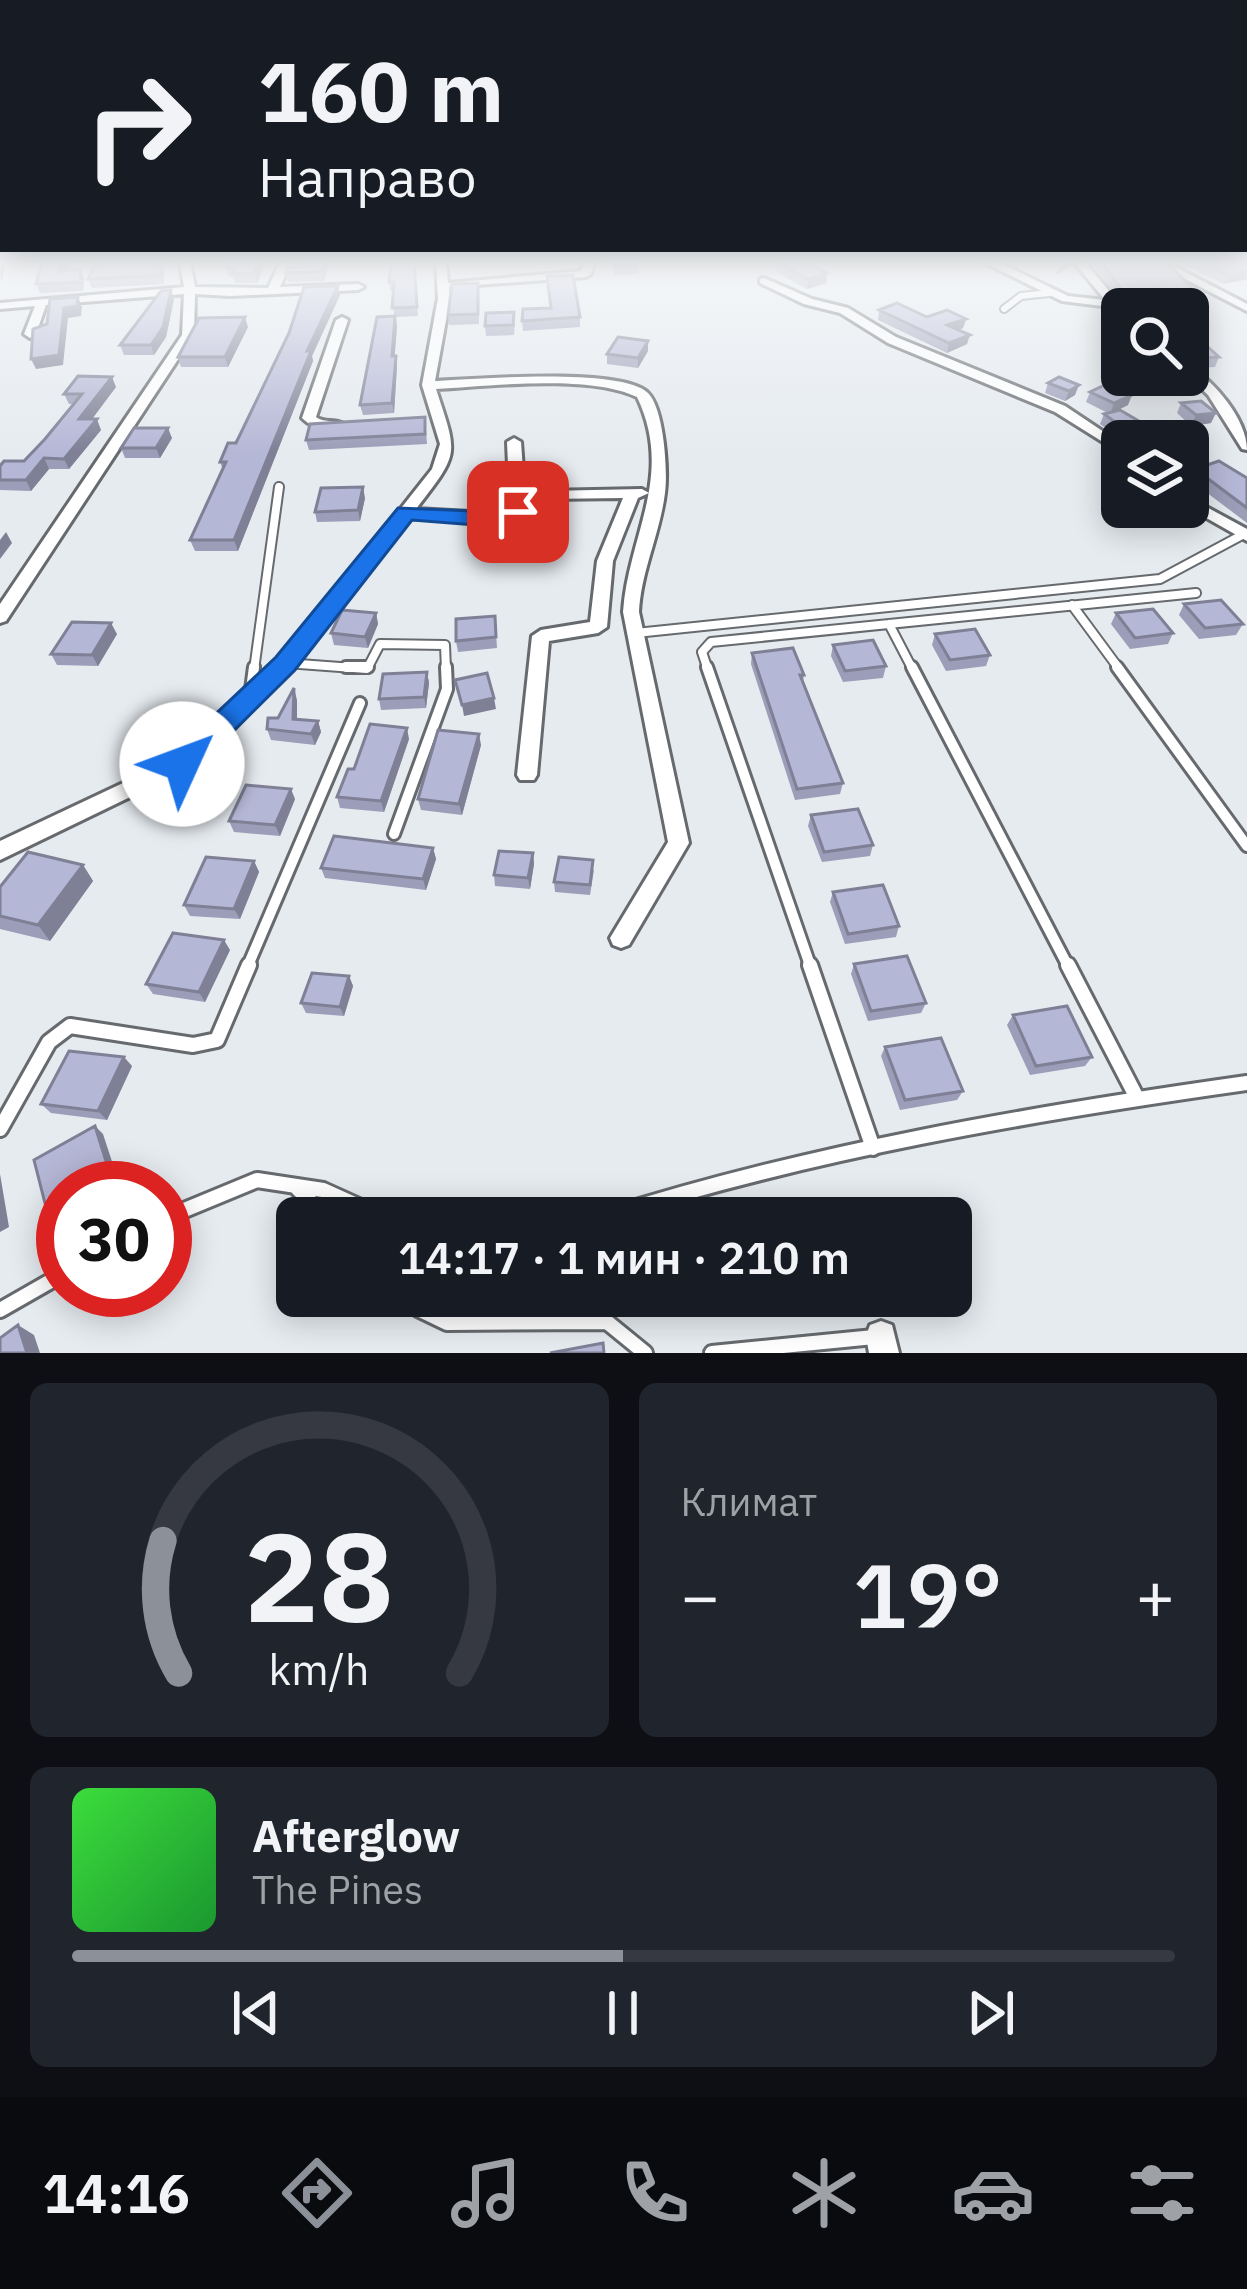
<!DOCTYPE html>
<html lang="ru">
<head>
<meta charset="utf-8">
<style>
  body { margin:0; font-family:"IBM Plex Sans",sans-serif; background:#20242c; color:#f1f3f6; height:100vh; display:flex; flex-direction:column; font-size:45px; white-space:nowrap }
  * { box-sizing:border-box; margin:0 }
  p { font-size:39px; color:#9ea1a6 }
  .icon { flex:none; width:66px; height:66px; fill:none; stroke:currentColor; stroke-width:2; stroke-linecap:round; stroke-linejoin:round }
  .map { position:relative; height:1353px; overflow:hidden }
  .sheet { display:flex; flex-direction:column; gap:30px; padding:30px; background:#0d0f14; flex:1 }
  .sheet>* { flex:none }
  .top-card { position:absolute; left:0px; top:0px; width:1248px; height:252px; box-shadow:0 6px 30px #0003; background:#171b24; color:#f1f3f6; overflow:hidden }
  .fabs { position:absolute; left:1101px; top:288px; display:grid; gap:24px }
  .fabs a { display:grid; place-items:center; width:108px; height:108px; border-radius:18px; background:#171b24; box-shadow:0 6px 30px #0003; font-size:60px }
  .speed { position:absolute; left:36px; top:1161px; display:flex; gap:24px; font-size:60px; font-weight:700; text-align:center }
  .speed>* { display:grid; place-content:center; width:156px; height:156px; border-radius:50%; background:#171b24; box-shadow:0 6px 30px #0003; line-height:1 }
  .speed .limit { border:18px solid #d22; background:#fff; color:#111 }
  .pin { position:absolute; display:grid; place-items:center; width:102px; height:102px; color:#fff; margin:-51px; border-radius:24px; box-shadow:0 6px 18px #0006 }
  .me { position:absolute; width:132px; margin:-66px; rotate:47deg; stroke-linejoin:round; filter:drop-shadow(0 0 9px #0008) }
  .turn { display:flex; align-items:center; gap:42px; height:252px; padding:0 60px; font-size:54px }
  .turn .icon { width:156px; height:156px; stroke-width:2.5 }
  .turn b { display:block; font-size:84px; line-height:102px }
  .big { font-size:90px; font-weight:600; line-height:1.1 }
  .sheet .widget { flex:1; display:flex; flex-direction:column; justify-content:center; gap:18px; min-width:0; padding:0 42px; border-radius:18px; background:#20242c }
  .sheet .dial { align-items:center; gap:0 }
  .dial svg { height:312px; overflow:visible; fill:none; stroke:#363941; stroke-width:7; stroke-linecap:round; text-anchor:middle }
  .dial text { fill:#f1f3f6; stroke:none }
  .song { display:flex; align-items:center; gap:36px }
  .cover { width:144px; height:144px; border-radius:18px; background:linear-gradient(135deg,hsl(120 70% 55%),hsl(130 70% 35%)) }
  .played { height:12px; border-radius:6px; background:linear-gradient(90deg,#8c9099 50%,#363941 50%) }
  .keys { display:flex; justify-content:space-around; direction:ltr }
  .heat { display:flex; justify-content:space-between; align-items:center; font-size:66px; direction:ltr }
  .sheet .tiles { flex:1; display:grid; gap:30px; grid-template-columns:1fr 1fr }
  .widget:last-child { grid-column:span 2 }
  .trip { position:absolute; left:276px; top:1197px; width:696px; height:120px; border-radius:18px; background:#171b24; box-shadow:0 6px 30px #0003; font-weight:600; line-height:120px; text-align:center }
  .tabs { display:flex; height:192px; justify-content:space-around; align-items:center; background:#090b0e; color:#9ea1a6 }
  .tabs .icon { width:84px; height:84px }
  .tabs .selected { color:#8c9099 }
  .tabs b { font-size:54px; color:#f1f3f6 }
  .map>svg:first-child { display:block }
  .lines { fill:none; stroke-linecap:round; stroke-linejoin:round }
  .service-far3-casing { stroke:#666a6e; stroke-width:10 }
  .service-far2-casing { stroke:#666a6e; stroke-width:12 }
  .service-far1-casing { stroke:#666a6e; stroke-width:16 }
  .service-casing { stroke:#666a6e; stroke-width:20 }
  .minor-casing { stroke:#666a6e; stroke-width:6 }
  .service-far3 { stroke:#fff; stroke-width:6 }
  .service-far2 { stroke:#fff; stroke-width:8 }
  .service-far1 { stroke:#fff; stroke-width:10 }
  .service { stroke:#fff; stroke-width:14 }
  .minor { fill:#fff; fill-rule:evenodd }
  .wall { fill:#9c9db8 }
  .shaded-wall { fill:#7f8096 }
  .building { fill:#b5b7d6; stroke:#7f8096; stroke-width:3 }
  .route { fill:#1a73e8; stroke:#114b97; stroke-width:3 }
</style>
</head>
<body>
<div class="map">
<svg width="1247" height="1353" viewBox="0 0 1247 1353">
  <rect width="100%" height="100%" fill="#e6ebf0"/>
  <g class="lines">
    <g class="service-far3-casing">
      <path id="service-far3" d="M1004,309L1021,296L1049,293"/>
    </g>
    <g class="service-far2-casing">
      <path id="service-far2" d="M1072,605L1120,670
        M889,624L913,670
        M636,633L1160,579L1244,534
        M286,663L367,669L380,644L445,645L446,670
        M254,670L279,487
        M708,670L702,652L711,642L1196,593"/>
    </g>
    <g class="service-far1-casing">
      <path id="service-far1" d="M346,667H368
        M707,667L811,968
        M912,667L1069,968
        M1117,667L1247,846
        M250,697L254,667
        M394,834L447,689L446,667
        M247,968L360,703"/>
    </g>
    <g class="service-casing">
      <path id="service" d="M810,965L873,1148
        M1068,965L1137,1098
        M0,1129L49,1042L70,1026L193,1045L217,1040L249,965
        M295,1186L327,1218
        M165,1218L257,1180L323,1190L385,1218
        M601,1218C812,1151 1028,1114 1247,1083
        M405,1296L418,1309L447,1323L607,1322L645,1353
        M0,1310L63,1274
        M712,1353L874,1337"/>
    </g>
    <g class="minor-casing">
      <path id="minor" d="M180,262H190L195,287L268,288L280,262H291L280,287L358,284L364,287L358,290L230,296L195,294L194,335L6,621L0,623V604L182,335L184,294L46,305L36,334L30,338L24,334L35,306L0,309V303L184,287Z
        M436,262H446L448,283L581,271L584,262L594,263L591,274L586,277L449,287L450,298L435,381C475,379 622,367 648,393C664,409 668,471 665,493C660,534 641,571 639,612L689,843L629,945L621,948L613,945L610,938L668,842L623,612C628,536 675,476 637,397C590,374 489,386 436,389C458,456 460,452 416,509L506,514L510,511L507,442L514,438L521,442L526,512L509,524L410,518L293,667L225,738L188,769L0,860V841L174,759L211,728L247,694L312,621L432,469L440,444L422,385L438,298Z
        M983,262H998L1068,296L1105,300L1074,262H1085L1124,309L1122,317L1110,307L1062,301Z
        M1152,262H1166L1247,304V311Z
        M764,278L812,299L848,308L896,337L1065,406L1122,444V454L1055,412L888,343L840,313L804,304L760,283V279Z
        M342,317L348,320L316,417C325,424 338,418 346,426C332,435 313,429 302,418L336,320Z
        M1188,365C1214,381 1247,419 1247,450L1242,449L1208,395L1187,375Z
        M642,489L649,493L638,498L613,561L607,627L598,633L549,641L537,775L534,780H520L517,775L532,636L541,630L590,622L597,561L623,498L546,499L539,495L546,491Z
        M1188,497L1247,529V541L1187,507Z
        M881,1321L892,1325L899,1353H869L866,1336L870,1325Z"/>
    </g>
    <use href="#service-far3" class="service-far3"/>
    <use href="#service-far2" class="service-far2"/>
    <use href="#service-far1" class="service-far1"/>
    <use href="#service" class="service"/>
    <use href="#minor" class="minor"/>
  </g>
  <path class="wall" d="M42,262H71L67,270L81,269L84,278L83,291L40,293L36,284Z
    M164,262V284L92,288L88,279Z
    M229,262H264L265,265L257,283H235L233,276L229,277L226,267Z
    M329,262L324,281L288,282L286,273Z
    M612,262H639V274L614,275Z
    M776,262L827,273L826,283L807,289L775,271Z
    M1091,262H1165L1206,304L1202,314H1188V309H1126Z
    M1178,262H1241L1247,264V279L1224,284Z
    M389,282H415L418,316L396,317L397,326L394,356L397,366L394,413L363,415L360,405L394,316L393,291H390Z
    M478,283L479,324L449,325L448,315Z
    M171,290L174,299L166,337L154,355H124L120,345Z
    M340,295L312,356L313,361L238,551H195L190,540L223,470L220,462Z
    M879,310L927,317L966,319L963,328L959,330L967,344L947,353L878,320Z
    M580,317V327L523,331L522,321Z
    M515,322L514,335L486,336L485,326Z
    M248,327L228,367H181L178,357Z
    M1188,329L1219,357L1215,367L1201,368L1188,362Z
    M648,341V351L638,368L607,364V354Z
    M1188,366L1197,391L1190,392L1169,375H1188Z
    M1059,377L1075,395L1065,401L1045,393L1048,383Z
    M116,387L91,419L101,430L69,469H49L31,491L0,490V466L24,461L45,439L74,404H69L64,394Z
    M1090,392L1128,405L1117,410L1173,441H1123L1100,424L1104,414L1108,413L1086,402Z
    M1181,403L1211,423L1191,426L1177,413Z
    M425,417L427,444L309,450L306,440Z
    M172,438L160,458H125L121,448Z
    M1195,469L1247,478V523L1190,480Z
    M365,498L360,521L317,522L315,512Z
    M1184,604L1243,624L1236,635L1199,639L1179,615Z
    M376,613L378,624L368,648L334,645L331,633Z
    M1116,613L1173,633L1168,644L1130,649L1111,624Z
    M495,616L497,648L458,652L456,641Z
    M117,634L98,666L57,665L51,654Z
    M935,634L990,655L986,666L946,671L932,645Z
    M833,645L886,666L883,678L843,682L831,656Z
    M752,653L804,675L803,682L843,783L840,794L795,800L751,664Z
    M427,672L429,683L426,708L381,710L379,699Z
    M297,700V719L318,721L321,732L315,745L271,740L267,729Z
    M409,739L384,812L340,808L337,797L354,769Z
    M481,745L462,815L421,810L418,799Z
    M295,799L280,836L234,832L229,821Z
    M811,815L873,845L870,856L822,862L808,826Z
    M433,848L436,859L426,890L325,878L321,868Z
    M533,853L534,864L530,889L495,886L494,875Z
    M254,861L259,872L240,919L190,916L184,905Z
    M83,865L93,881L50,941L0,929V887Z
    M594,870L590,895L555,892L554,882Z
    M833,892L899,926L896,937L845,944L830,902Z
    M230,950L205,1002L153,994L146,984Z
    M854,964L926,1003L921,1013L868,1021L851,974Z
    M349,976L353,986L344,1016L306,1013L301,1003Z
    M1013,1015L1092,1057L1085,1066L1030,1075L1007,1025Z
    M885,1047L963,1091L957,1100L900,1110L881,1056Z
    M132,1066L107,1120L51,1113L41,1104Z"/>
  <path class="shaded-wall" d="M0,262H6L1,283Z
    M63,262H71L62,281L59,271Z
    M259,262H264L265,265L257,283L254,274Z
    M324,262H329L324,281L322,271Z
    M1065,262H1072L1071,266L1055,276L1058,267Z
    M81,269L84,278L83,291L80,282Z
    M1247,271V279L1224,284L1228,275Z
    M827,273L826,283L807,289L808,279Z
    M338,286L340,295L312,356L313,361L238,551L234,540L307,351Z
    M171,290L174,299L166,337L154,355L151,345Z
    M78,297L82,307L81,316L68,318L63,365L36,369L31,359L64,308Z
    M395,316L397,326L394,366L392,356Z
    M245,317L248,327L228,367L225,357Z
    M966,319L963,328L945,335L947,325Z
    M970,335L967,344L947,353L949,343Z
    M648,341V351L638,368V358Z
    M396,356L397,366L394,413L392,403Z
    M112,377L116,387L84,430L79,419Z
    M1202,381L1197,391L1190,392L1194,382Z
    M1079,385L1075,395L1065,401L1069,391Z
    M1132,395L1128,405L1110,414L1114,403Z
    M1216,413L1211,423L1191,426L1196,415Z
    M97,419L101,430L69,469L64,459Z
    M168,428L172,438L160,458L156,448Z
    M44,458L49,469L31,491L26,480Z
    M363,487L365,498L360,521L358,510Z
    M6,532L12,543L0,559V540Z
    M376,613L378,624L368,648L365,637Z
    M111,623L117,634L98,666L92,655Z
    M427,672L429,683L426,708L424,697Z
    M294,688L297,700V730L293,719Z
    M494,698L496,709L464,716L462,705Z
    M318,721L321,732L315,745L311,734Z
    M407,728L409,739L384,812L381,801Z
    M479,734L481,745L462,815L459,804Z
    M291,789L295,799L280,836L275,825Z
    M433,848L436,859L426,890L423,879Z
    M533,853L534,864L530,889L528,878Z
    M254,861L259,872L240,919L234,909Z
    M83,865L93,881L50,941L38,925Z
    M224,940L230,950L205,1002L199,992Z
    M349,976L353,986L344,1016L340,1007Z
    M124,1057L132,1066L107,1120L98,1111Z
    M95,1126L103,1134L119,1183L110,1188H87Z
    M0,1174L9,1227L0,1232Z
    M63,1202V1215L57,1219L47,1211Z
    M18,1325L34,1335L40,1353H27Z"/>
  <path class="building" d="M42,262H63L59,271L81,269L80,282L36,284Z
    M96,262H161V275L88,279Z
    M229,262H260L254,274H232L236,267H226Z
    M290,262H324L322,271L286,273Z
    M391,262H414L417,307L392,308L394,282H389Z
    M613,262H639V264L613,265Z
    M778,262H803L827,273L808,279Z
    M1101,262H1165L1171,266L1206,304L1159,303L1166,309H1136Z
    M1202,262H1241L1247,264V271L1228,275Z
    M573,275L580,317L522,321L523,309L551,308L547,276Z
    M478,283V314L448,315L452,284Z
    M338,286L307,351H311L234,540H190L226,462H220L228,443H236L289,333L304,287Z
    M171,290L163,327L151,345H120L161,291Z
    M78,297L77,306L64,308L59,355L31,359L33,329L47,324L50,299Z
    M897,303L927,317L947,310L966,319L947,325L970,335L949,343L879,310Z
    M514,312L513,325L485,326L486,313Z
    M395,316L392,356H396L392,403L360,405L377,317Z
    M245,317L225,357H178L199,318Z
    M1188,329L1219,357L1205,358L1188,350Z
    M618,337L648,341L638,358L607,354Z
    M1188,366V368L1202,381L1194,382L1186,375H1188Z
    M78,376L112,377L79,419H97L64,459L44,458L26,480H0V466L4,461H24L45,439L82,394H64Z
    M1059,377L1079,385L1069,391L1048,383Z
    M1107,384L1132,395L1114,403L1090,392Z
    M1201,401L1216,413L1196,415L1181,403Z
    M1120,410L1173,441H1141L1104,414Z
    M425,417V434L306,440L310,424Z
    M134,428H168L156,448H121Z
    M1219,461L1247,478V508L1195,469Z
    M363,487L358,510L315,512L321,488Z
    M1221,600L1243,624L1205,628L1184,604Z
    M1153,609L1173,633L1135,638L1116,613Z
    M342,610L376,613L365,637L331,633Z
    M495,616L496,637L456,641V619Z
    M72,622L111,623L92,655L51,654Z
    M975,629L990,655L950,660L935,634Z
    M873,640L886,666L845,671L833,645Z
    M793,648L804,675H800L843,783L797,789L752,653Z
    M427,672L424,697L379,699L383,674Z
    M487,673L494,698L462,705L455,680Z
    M294,688L293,719L318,721L311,734L267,729L268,718H278Z
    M370,724L407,728L381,801L337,797L348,769H354Z
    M438,730L479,734L459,804L418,799Z
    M246,785L291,789L275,825L229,821Z
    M858,809L873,845L824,852L811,815Z
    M334,836L433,848L423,879L321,868Z
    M499,851L533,853L528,878L494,875Z
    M28,852L83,865L38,925L0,916V887Z
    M206,857L254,861L234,909L184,905Z
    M559,857L593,860L590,885L554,882Z
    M883,885L899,926L848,934L833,892Z
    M173,933L224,940L199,992L146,984Z
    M907,956L926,1003L871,1011L854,964Z
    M312,973L349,976L340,1007L301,1003Z
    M1067,1006L1092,1057L1036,1066L1013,1015Z
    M941,1038L963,1091L905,1100L885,1047Z
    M69,1051L124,1057L98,1111L41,1104Z
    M95,1126L110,1174L87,1188H63V1202L47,1211L34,1160Z
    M18,1325L27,1353H0V1338Z
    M603,1343L604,1353H550Z"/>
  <linearGradient id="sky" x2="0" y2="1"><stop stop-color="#89b9dd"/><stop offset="0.58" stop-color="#f4f6f8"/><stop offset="1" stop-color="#f4f6f8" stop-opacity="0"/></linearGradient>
  <rect width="1247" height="452" fill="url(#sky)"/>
  <path class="route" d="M518,505L526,507V516L501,527L412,520L295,670L192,772H171L167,764L171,756L276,657L398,508L498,512Z"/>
</svg>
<div class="fabs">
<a><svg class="icon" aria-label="search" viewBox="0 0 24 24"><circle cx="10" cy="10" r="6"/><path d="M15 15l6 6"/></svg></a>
<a><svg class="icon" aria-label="layers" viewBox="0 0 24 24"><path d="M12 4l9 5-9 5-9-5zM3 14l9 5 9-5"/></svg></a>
</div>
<div class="speed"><div class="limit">30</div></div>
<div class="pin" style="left:518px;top:512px;background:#d93025"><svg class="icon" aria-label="arrive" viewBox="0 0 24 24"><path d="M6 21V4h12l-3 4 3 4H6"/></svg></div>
<svg class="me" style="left:182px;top:764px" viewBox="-20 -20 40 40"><circle r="19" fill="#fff"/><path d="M0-13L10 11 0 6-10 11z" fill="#1a73e8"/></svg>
<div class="trip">14:17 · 1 мин · 210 m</div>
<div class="top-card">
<div class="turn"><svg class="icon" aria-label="right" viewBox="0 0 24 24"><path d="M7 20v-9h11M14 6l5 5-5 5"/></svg><div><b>160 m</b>Направо</div></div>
</div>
</div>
<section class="sheet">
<div class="tiles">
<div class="widget dial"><svg viewBox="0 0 100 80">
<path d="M14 69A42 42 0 1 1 86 69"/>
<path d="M14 69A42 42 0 0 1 10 35" stroke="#8c9099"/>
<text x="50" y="56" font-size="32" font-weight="700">28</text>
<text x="50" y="72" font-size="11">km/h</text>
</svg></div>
<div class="widget"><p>Климат</p>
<div class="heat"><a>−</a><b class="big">19°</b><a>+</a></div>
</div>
<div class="widget">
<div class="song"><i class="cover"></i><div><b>Afterglow</b><p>The Pines</p></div></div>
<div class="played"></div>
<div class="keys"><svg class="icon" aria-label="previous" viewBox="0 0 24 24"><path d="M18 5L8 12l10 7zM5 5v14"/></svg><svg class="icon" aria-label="pause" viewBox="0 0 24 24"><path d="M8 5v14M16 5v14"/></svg><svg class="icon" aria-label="next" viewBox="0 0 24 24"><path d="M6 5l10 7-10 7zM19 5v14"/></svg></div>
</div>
</div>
</section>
<nav class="tabs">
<b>14:16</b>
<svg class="icon selected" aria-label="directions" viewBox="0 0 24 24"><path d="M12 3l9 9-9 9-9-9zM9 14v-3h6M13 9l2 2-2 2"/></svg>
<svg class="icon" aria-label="music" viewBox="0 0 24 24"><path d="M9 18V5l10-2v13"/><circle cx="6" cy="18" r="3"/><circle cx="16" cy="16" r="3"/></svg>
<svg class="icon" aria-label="phone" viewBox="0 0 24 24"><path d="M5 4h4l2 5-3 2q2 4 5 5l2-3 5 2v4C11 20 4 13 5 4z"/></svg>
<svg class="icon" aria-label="climate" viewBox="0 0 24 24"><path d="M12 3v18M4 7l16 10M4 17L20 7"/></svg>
<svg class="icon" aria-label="car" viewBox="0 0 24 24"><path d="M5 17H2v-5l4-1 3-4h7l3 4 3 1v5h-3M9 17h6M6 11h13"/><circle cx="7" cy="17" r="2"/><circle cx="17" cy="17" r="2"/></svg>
<svg class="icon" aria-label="filters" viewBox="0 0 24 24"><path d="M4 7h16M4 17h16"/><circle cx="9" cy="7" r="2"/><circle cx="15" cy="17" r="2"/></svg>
</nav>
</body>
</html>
